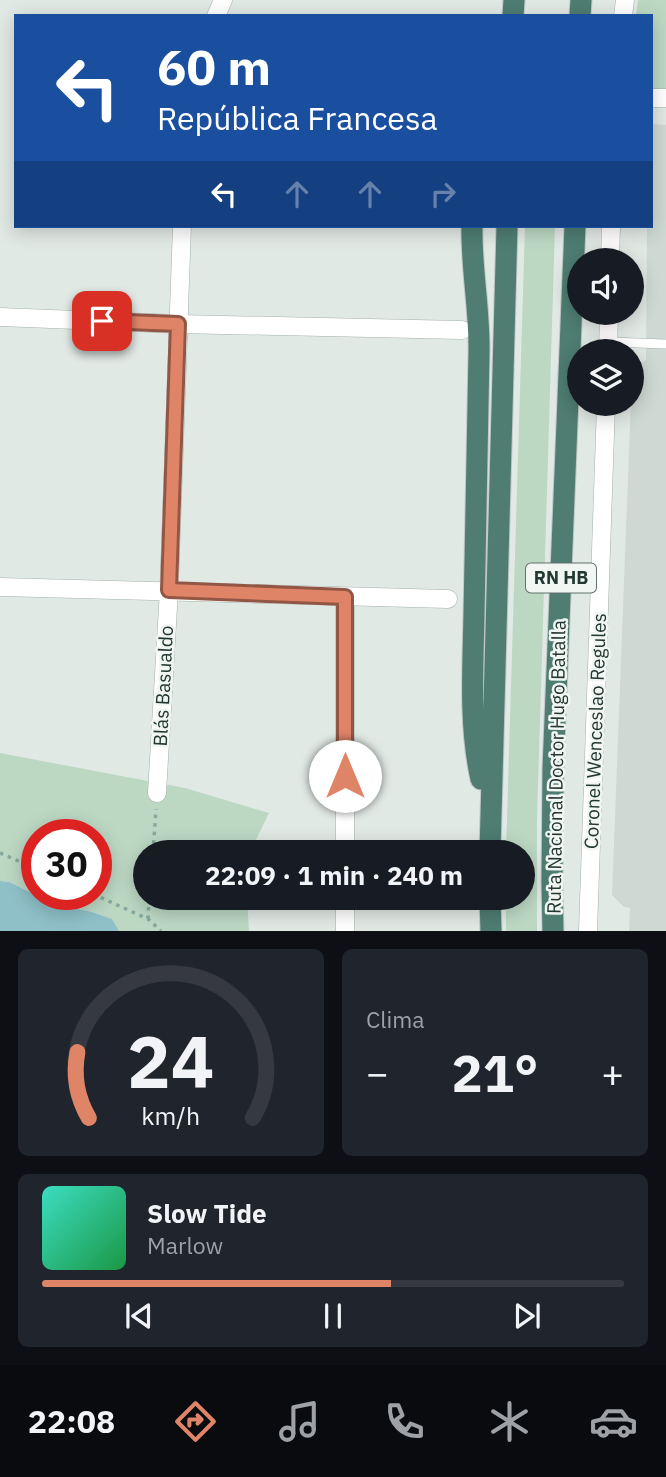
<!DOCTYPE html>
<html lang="es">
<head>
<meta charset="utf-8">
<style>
  body { margin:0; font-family:"IBM Plex Sans",sans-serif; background:#20242c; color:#f1f3f6; height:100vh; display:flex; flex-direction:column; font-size:26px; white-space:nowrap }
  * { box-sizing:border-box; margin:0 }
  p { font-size:23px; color:#9ea1a6 }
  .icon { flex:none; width:38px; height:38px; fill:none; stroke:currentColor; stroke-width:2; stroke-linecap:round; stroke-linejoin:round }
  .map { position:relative; height:931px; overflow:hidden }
  .sheet { display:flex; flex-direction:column; gap:18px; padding:18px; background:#0d0f14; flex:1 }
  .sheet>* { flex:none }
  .hud { position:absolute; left:14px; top:14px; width:639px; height:214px; border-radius:0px; box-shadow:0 4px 18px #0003; background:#1a4fa0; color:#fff; overflow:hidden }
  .controls { position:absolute; left:567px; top:248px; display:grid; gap:14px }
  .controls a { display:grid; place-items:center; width:77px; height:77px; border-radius:50%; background:#171b24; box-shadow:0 4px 18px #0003; font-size:35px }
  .speed { position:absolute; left:21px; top:819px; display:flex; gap:14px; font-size:35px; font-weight:700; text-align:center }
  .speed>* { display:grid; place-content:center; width:91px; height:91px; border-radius:50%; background:#171b24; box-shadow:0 4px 18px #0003; line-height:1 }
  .speed .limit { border:10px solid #d22; background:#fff; color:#111 }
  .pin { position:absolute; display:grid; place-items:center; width:60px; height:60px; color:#fff; margin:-30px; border-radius:14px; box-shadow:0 4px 10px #0006 }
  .me { position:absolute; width:77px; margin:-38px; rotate:0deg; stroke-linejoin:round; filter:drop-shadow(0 0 5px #0008) }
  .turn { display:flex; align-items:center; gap:24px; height:147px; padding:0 28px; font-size:32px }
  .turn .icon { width:91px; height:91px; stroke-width:2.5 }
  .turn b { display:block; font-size:49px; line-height:60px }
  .lanes { display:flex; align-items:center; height:66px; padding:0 28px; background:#0003; justify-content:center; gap:35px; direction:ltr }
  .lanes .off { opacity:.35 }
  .big { font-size:52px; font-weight:700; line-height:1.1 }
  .sheet .widget { flex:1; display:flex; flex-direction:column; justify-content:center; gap:10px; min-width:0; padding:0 24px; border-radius:10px; background:#20242c }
  .sheet .dial { align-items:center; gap:0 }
  .dial svg { height:182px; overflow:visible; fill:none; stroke:#363941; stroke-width:7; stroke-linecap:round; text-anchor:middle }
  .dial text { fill:#f1f3f6; stroke:none }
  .song { display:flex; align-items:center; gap:21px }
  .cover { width:84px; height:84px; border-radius:10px; background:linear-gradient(135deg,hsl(170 70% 55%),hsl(140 70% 35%)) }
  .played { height:7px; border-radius:4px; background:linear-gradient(90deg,#e08468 60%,#363941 60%) }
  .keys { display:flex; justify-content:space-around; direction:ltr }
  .heat { display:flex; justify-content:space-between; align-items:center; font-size:38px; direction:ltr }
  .sheet .tiles { flex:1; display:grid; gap:18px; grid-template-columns:1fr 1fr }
  .widget:last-child { grid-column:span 2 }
  .trip { position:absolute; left:133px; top:840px; width:402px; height:70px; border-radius:35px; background:#171b24; box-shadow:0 4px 18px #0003; font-weight:700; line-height:70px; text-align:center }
  .menu { display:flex; height:112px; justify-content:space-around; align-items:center; background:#090b0e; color:#9ea1a6 }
  .menu .icon { width:49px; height:49px }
  .menu .active { color:#e08468 }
  .menu b { font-size:32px; color:#f1f3f6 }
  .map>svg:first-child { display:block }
  .built { fill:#cfd9d4 }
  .green { fill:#bcd8c3; fill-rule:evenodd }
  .water { fill:#8fc0c8 }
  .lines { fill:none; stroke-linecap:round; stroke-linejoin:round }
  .service-casing { stroke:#a4b0ac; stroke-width:10 }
  .minor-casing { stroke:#a4b0ac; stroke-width:19 }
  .trunk-casing { stroke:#c1c7c6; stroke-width:23 }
  .path { stroke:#85a99d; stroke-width:3.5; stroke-dasharray:3.5 5; stroke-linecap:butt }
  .service { stroke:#fff; stroke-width:9 }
  .minor { stroke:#fff; stroke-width:18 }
  .trunk { stroke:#4f7d72; stroke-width:21 }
  .route-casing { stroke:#925644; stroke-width:18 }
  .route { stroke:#e08468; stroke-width:12 }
  .labels { text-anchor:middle; stroke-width:5; stroke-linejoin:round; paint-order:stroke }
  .shield { fill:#f1f6f3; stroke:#61716c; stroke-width:2 }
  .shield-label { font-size:18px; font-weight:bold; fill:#233832 }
  .street-label { font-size:19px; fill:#233832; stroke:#f1f6f3 }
</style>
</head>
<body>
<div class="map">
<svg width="666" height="931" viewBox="0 0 666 931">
  <rect width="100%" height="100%" fill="#e1e9e5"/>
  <path class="built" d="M651,124L666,125V931H629L630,908L624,907L612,895L632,372L637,365L646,360L647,226H651Z"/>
  <path class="green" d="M638,0H666V89H651V16H636Z
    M525,226H555L537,820V931H506V898H523V852H506Z
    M0,753L185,788L269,813L250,852H145V898H247L249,931H119L111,919L92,912L55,904L9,882L0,881ZM37,835H96V894H37Z"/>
  <path class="water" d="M0,881L9,882L55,904L92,912L112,919L119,931H0Z"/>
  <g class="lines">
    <g class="service-casing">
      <path id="service" d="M609,342L666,344"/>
    </g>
    <g class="minor-casing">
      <path id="minor" d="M216,16L223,0
        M623,16L625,0
        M651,98H666
        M610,261L611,226
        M0,317L178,324L462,330
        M608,352L609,313
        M0,587L448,599
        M157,793L169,590L182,226
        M345,852V597
        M345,931V898
        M588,931L606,404"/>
    </g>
    <g class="trunk-casing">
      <path id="trunk" d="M513,16L514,0
        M580,16L581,0
        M472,226C471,268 480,311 479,353C477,440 475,527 474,614C473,668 469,726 481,779
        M490,852L507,226
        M490,898L491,931
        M553,931L552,882L553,769L575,226"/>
    </g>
    <path class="path" d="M153,852L156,809
      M0,853L37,869
      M93,894L148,919L161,931
      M148,919L149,898"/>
    <use href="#service" class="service"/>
    <use href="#minor" class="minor"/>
    <use href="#trunk" class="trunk"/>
  </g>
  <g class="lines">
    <g class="route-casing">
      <path id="route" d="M102,321L178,324L169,590L345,597V776"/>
    </g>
    <use href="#route" class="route"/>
  </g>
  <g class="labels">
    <rect class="shield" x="526" y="563.5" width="70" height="29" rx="5"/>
    <g class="shield-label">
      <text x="561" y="584">RN HB</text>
    </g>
    <g class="street-label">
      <text transform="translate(163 686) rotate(-87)" y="7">Blás Basualdo</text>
      <text transform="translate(595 731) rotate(-88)" y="7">Coronel Wenceslao Regules</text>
      <text transform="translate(556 767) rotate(-89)" y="7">Ruta Nacional Doctor Hugo Batalla</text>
    </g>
  </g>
</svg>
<div class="controls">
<a><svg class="icon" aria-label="sound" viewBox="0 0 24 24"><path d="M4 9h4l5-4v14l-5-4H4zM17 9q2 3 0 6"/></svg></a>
<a><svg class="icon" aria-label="layers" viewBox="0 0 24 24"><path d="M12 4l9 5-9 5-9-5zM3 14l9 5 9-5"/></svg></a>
</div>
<div class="speed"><div class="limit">30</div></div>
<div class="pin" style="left:102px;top:321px;background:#d93025"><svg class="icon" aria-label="arrive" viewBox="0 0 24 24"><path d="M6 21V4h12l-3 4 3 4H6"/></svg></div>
<svg class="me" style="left:345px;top:776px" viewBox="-20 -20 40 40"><circle r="19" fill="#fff"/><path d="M0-13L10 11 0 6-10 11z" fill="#e08468"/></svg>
<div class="trip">22:09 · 1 min · 240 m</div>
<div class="hud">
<div class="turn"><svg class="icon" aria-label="left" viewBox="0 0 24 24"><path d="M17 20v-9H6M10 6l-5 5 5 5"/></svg><div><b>60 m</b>República Francesa</div></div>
<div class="lanes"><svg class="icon" aria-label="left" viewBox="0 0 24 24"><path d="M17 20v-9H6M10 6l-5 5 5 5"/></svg><svg class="icon off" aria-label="ahead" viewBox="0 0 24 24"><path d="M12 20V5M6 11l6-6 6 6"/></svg><svg class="icon off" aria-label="ahead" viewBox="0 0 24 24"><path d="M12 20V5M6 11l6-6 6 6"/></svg><svg class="icon off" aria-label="right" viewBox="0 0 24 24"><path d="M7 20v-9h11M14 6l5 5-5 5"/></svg></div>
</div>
</div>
<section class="sheet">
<div class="tiles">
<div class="widget dial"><svg viewBox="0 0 100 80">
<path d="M14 69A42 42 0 1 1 86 69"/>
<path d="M14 69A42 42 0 0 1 9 40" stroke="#e08468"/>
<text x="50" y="56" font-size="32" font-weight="700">24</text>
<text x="50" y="72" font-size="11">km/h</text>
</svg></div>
<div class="widget"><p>Clima</p>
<div class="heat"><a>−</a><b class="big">21°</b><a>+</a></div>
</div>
<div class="widget">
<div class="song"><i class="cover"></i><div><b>Slow Tide</b><p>Marlow</p></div></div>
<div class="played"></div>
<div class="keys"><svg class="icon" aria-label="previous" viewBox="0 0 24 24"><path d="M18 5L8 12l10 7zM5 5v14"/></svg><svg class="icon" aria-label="pause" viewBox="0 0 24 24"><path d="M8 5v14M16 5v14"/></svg><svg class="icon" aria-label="next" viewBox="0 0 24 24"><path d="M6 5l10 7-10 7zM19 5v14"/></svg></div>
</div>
</div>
</section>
<nav class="menu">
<b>22:08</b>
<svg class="icon active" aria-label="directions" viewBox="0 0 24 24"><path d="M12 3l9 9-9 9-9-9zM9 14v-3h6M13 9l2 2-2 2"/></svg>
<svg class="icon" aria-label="music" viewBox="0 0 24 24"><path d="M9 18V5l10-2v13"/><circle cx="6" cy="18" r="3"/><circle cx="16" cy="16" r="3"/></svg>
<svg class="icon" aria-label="phone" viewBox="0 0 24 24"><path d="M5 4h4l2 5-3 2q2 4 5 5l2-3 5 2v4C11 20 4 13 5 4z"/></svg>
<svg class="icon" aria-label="climate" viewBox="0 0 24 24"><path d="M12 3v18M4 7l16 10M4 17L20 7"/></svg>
<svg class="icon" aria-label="car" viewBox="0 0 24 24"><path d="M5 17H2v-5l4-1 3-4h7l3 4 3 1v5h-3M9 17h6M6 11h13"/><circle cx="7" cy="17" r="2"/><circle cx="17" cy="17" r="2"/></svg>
</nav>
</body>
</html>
